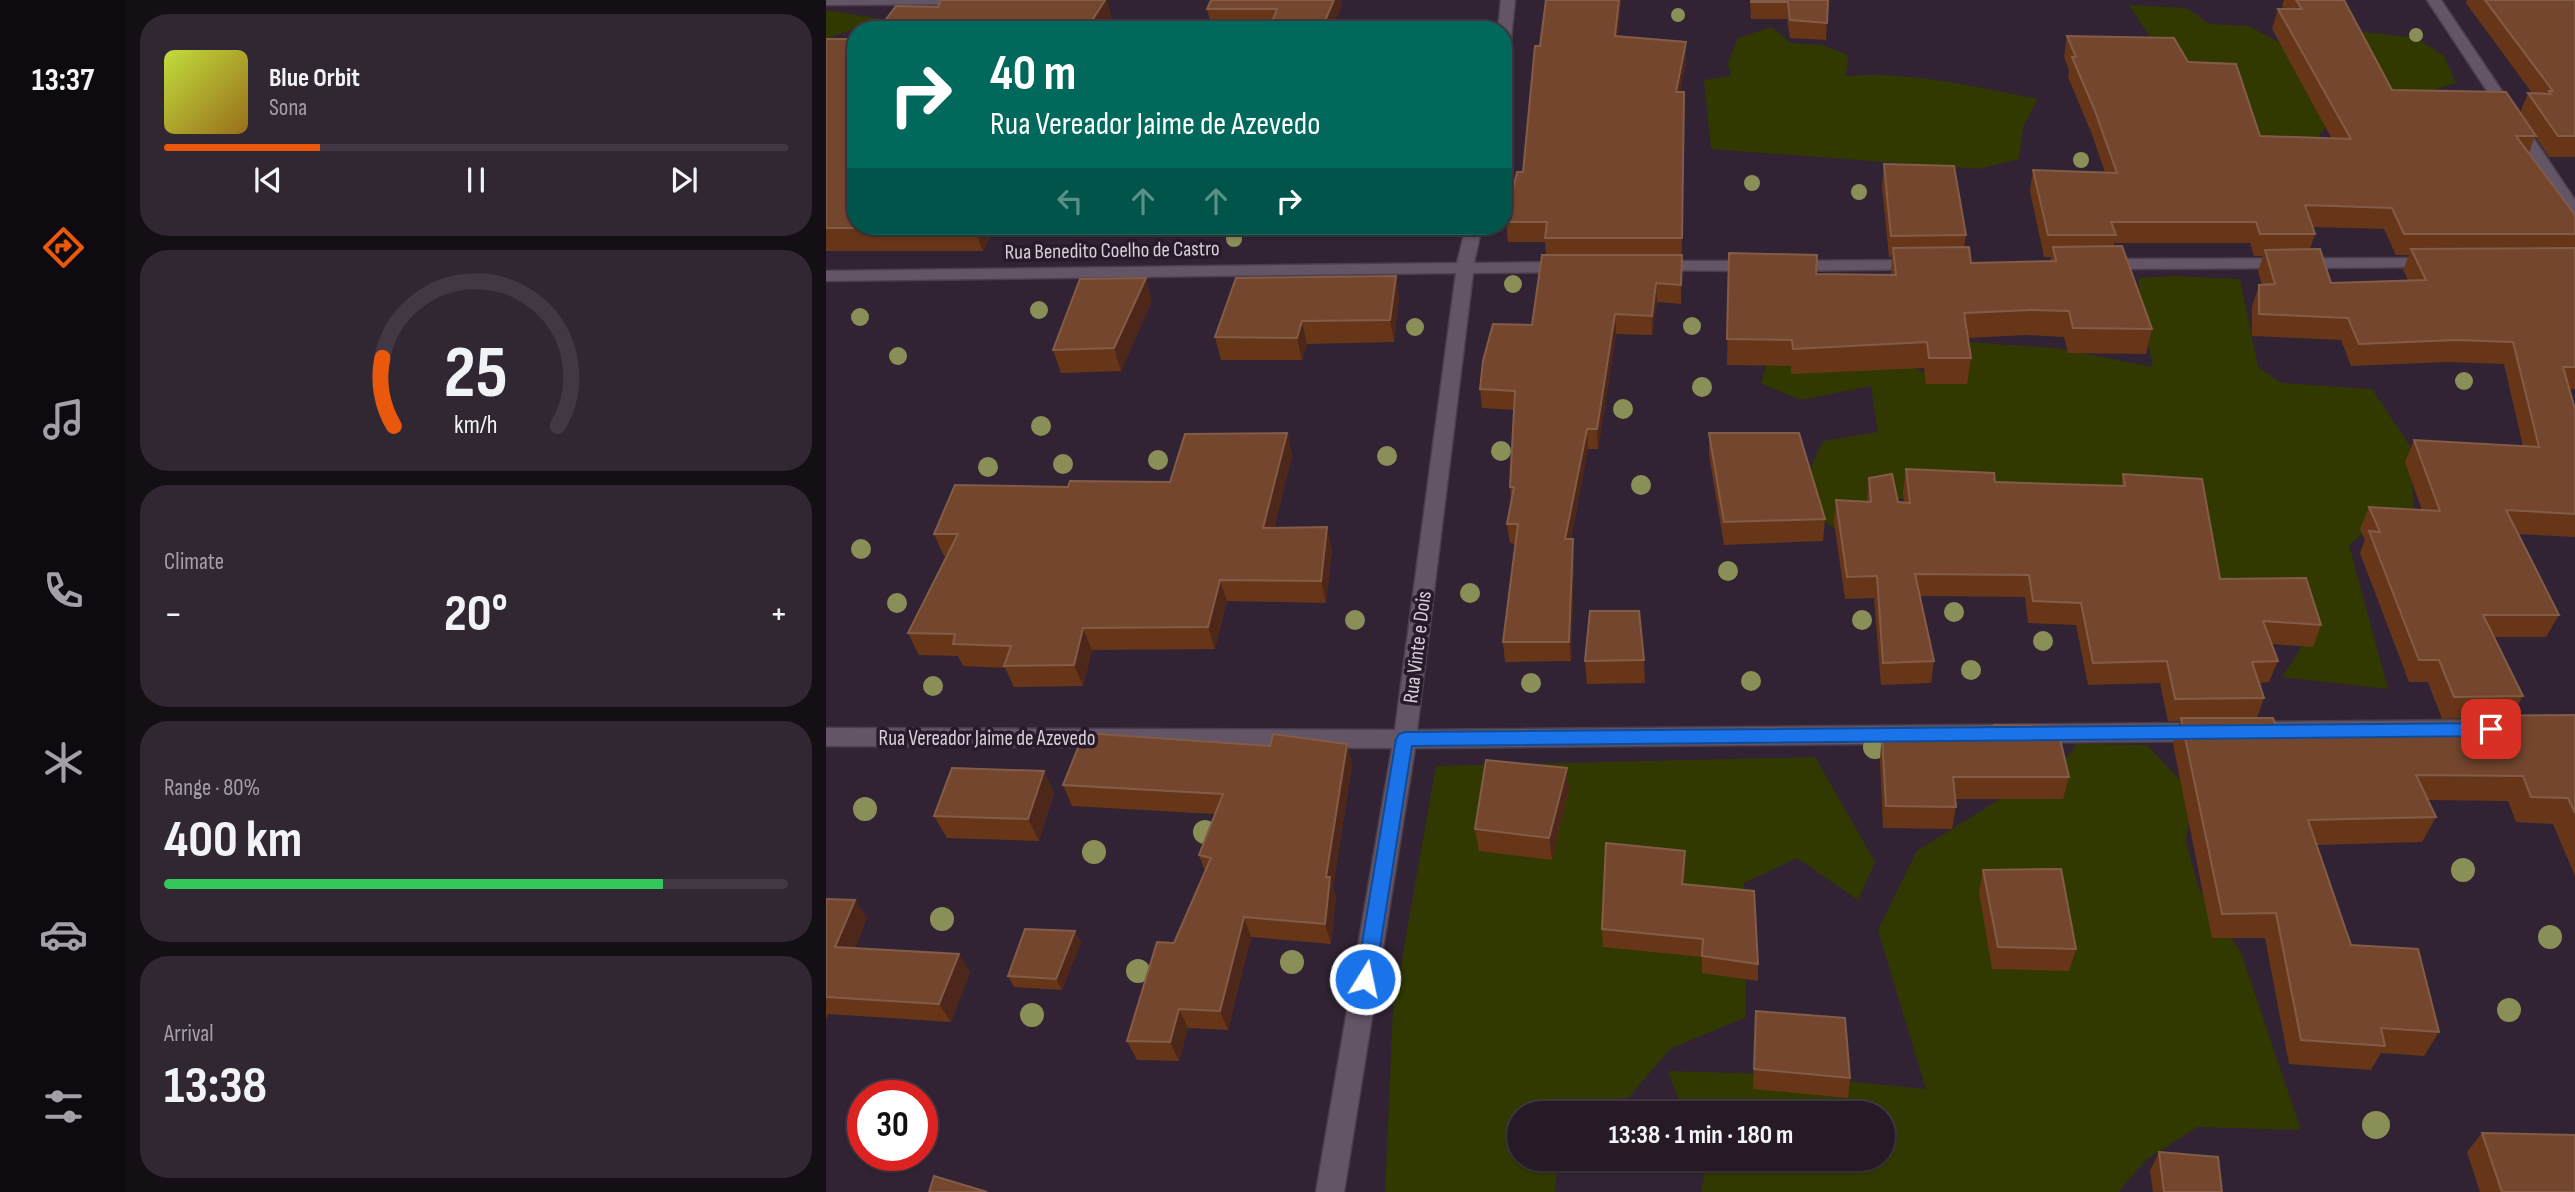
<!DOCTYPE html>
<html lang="en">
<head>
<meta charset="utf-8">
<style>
  body { margin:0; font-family:"Sofia Sans Condensed",sans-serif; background:#312732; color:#f1f3f6; height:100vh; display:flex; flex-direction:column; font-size:26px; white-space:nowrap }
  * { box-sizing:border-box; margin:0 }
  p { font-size:23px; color:#a3a1a7 }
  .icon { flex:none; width:38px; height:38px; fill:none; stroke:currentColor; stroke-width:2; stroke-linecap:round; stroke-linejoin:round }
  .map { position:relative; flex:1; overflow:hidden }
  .panel { display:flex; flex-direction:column; gap:14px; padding:14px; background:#140e15; width:700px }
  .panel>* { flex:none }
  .hud { position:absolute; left:21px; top:21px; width:665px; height:214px; border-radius:28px; box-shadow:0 2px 5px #0004,0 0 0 2px #423843; background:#00695c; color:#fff; overflow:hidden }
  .speed { position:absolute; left:21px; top:1080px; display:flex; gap:14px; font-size:35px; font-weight:700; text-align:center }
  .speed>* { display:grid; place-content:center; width:91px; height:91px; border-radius:50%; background:#251a26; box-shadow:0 2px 5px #0004,0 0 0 2px #423843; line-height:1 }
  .speed .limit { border:10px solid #d22; background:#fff; color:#111 }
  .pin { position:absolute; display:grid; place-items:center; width:60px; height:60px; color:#fff; margin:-30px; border-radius:14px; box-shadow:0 4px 10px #0006 }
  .me { position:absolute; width:77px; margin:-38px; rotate:10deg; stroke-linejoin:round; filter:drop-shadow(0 0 5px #0008) }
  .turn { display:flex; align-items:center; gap:24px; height:147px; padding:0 28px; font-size:32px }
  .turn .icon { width:91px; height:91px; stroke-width:2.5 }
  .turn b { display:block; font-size:49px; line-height:60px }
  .lanes { display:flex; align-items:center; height:66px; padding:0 28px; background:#0003; justify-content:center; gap:35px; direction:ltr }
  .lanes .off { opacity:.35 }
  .big { font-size:52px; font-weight:700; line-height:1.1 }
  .panel .tile { flex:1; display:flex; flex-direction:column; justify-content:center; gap:10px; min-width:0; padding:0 24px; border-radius:28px; background:#312732 }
  .panel .dial { align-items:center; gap:0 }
  .dial svg { height:182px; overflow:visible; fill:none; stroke:#423843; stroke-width:7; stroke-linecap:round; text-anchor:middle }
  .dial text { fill:#f1f3f6; stroke:none }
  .song { display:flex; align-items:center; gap:21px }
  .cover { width:84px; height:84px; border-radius:10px; background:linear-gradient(135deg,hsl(70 70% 55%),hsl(40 70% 35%)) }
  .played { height:7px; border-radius:4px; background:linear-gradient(90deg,#ea580c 25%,#423843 25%) }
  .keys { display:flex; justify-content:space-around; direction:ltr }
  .heat { display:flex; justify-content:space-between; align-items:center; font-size:38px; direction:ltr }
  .charge { height:10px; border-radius:5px; background:linear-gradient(90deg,#34c759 80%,#423843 0) }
  .trip { position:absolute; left:681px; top:1101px; width:388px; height:70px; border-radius:35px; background:#251a26; box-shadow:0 2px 5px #0004,0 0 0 2px #423843; font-weight:700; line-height:70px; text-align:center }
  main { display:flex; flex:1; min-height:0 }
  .tabs { display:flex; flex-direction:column; width:126px; justify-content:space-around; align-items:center; background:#0f0a0f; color:#a3a1a7 }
  .tabs .icon { width:49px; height:49px }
  .tabs .current { color:#ea580c }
  .tabs b { font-size:32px; color:#f1f3f6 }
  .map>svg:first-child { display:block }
  .green { fill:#323900 }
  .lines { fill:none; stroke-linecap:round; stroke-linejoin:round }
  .minor-casing { stroke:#4a3f4d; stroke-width:3 }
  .minor { fill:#635466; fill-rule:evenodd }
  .tree { fill:#8a8f58 }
  .wall { fill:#673618; fill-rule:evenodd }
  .shaded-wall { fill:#4d271a }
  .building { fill:#74462d; stroke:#835c48; stroke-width:2 }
  .route { fill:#1a73e8; stroke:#114b97; stroke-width:2 }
  .labels { text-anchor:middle; stroke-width:7; stroke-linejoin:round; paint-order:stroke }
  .street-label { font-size:21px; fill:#d8cfda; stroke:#271a29 }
</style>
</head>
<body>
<main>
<nav class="tabs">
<b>13:37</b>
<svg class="icon current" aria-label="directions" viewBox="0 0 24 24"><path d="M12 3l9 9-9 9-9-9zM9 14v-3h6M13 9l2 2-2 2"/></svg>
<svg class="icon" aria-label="music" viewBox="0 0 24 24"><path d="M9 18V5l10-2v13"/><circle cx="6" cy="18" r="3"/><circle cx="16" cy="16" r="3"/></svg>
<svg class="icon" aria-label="phone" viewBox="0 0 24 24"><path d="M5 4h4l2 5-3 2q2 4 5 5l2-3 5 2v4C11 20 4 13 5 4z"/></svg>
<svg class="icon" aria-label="climate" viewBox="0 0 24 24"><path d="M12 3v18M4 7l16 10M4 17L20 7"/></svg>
<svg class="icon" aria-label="car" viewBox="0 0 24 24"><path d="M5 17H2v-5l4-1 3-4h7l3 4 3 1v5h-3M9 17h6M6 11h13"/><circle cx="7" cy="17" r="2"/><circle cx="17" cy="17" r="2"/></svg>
<svg class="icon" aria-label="filters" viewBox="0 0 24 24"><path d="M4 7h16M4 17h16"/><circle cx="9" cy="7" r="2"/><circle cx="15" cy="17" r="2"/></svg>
</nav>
<section class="panel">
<div class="tile">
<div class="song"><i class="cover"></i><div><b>Blue Orbit</b><p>Sona</p></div></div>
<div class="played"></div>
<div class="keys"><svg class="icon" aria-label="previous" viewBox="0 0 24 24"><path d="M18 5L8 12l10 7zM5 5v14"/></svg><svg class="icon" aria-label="pause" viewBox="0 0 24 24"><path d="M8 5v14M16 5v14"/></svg><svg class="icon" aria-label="next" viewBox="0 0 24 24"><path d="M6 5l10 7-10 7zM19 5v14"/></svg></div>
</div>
<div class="tile dial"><svg viewBox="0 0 100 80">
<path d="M14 69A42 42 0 1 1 86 69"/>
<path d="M14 69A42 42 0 0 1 9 39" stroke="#ea580c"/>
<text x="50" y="56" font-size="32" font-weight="700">25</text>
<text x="50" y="72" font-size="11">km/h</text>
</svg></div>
<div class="tile"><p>Climate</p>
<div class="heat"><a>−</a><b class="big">20°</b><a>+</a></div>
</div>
<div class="tile"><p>Range · 80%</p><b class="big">400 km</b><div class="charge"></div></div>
<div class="tile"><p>Arrival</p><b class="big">13:38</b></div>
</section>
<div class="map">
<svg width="1749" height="1192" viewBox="0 0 1749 1192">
  <rect width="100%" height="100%" fill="#312333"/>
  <path class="green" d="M1303,5L1361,8L1383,24L1423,26L1488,62L1529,31L1591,38L1618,56L1630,83L1505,121L1494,134L1495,158L1435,137L1400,90L1328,43Z
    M0,11H6L56,19L0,39Z
    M946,27L965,43L996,45L1022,55L1020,76C1085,71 1149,87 1212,99L1197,127L1193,159L1153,169L885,149L878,80L905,76L902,63L912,38Z
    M1348,276L1414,279L1432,367L1455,383L1546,389L1584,446L1588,510L1546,525L1523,545L1562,689L1456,677L1474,650L1483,607L1408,614L1141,490L1065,500L1015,533L970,500L997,441L1052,432L1045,386L975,400L935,384L943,356L1072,360L1113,380L1140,342L1230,348L1327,367L1312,297L1313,278Z
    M1251,744L1321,745L1366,793L1360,841L1372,887L1415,953L1475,1130L1371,1127L1321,1159L1292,1192H875L879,1170L875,1159L1057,1158V1113H858L842,1071L945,1074L1100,1089L1052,930L1091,851L1241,757Z
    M989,757L1049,862L1032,900L971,858L918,883L920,1017L844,1049L803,1097L737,1108L736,1113H693V1158L732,1159L729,1192H559L567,1010L610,766Z"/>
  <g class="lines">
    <g class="minor-casing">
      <path id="minor" d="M0,0H192L185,4L0,5Z
        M675,0H689L684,48L677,52V30H672Z
        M1601,0H1615L1749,200V217L1741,212Z
        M640,226H656L648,263L743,262L751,267L743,272L647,273L591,730L1377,723L1385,726L1388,732L1385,738L1377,741L589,748L518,1192H490L566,748L0,746V728L569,730L630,273L0,281V271L631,263Z
        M1608,258L1616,263L1614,267L1276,269L1268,264L1276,259Z
        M1093,260L1101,265L1099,269L961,271L953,266L961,261Z
        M828,261H929L937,266L929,271L822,270L820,266Z
        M1660,720L1668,723L1671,729L1668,735L1660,738L1423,740L1415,737L1412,731L1415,725L1423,722Z"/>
    </g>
    <use href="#minor" class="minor"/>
  </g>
  <g class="tree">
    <circle cx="852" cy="15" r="7"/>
    <circle cx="1590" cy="35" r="7"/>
    <circle cx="1255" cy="160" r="8"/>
    <circle cx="926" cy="183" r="8"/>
    <circle cx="1033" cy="192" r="8"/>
    <circle cx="408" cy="239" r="8"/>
    <circle cx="687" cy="284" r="9"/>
    <circle cx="213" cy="310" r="9"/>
    <circle cx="34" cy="317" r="9"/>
    <circle cx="866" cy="326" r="9"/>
    <circle cx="589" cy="327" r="9"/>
    <circle cx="72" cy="356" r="9"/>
    <circle cx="1638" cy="381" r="9"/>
    <circle cx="876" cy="387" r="10"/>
    <circle cx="797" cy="409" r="10"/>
    <circle cx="215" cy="426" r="10"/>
    <circle cx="675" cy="451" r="10"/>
    <circle cx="561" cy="456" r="10"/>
    <circle cx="332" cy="460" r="10"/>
    <circle cx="237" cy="464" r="10"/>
    <circle cx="162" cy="467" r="10"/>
    <circle cx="815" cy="485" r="10"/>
    <circle cx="35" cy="549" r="10"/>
    <circle cx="902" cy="571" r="10"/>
    <circle cx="644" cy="593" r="10"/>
    <circle cx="71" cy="603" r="10"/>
    <circle cx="1128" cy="612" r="10"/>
    <circle cx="529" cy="620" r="10"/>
    <circle cx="1036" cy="620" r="10"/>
    <circle cx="1217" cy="641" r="10"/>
    <circle cx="1145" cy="670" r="10"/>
    <circle cx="925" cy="681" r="10"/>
    <circle cx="705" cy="683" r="10"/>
    <circle cx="107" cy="686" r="10"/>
    <circle cx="1049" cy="747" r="12"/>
    <circle cx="39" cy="809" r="12"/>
    <circle cx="379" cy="832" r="12"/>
    <circle cx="268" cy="852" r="12"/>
    <circle cx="1637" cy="870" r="12"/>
    <circle cx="116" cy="919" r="12"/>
    <circle cx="1724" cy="937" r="12"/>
    <circle cx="466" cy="962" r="12"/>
    <circle cx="312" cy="971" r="12"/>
    <circle cx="1683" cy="1010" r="12"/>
    <circle cx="206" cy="1015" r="12"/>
    <circle cx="1550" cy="1125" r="14"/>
  </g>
  <path class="wall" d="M385,0H515L516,5L505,30H443L445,26L385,25L381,9Z
    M720,0H795L792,36L860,62L854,92L858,112L855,304L831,302L826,335L790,334L772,449H762L745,539L748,559L745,661L679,662L677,642L689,544L684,543L681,524L685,501L684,487L688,410L656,408L654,389L706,325L720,255L719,242H682L680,222L697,172Z
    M924,0H1002L1000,40L964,38L961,19H925Z
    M1458,0H1518L1566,90L1694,113L1702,93H1706L1640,3L1641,0H1749V157H1723L1709,136L1703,153L1749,215V389H1743L1749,409V537L1691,534L1733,615L1720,637H1668L1697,696L1686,715H1749V876L1727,824L1690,822L1682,801L1602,800L1610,817L1596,842L1491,845L1525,945L1613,1032L1598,1056L1555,1053L1545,1070L1463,1064L1439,938H1386L1347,744L1354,721H1342L1334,683L1262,685L1250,625L1202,623L1199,597L1094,596L1108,661L1105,683L1055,685L1048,598L1019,599L1008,522L1010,500L1041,501L1043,478L1072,502L1078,503L1077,491L1080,469L1169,482L1295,486L1297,474L1394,579L1495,625L1487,647L1446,644L1452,661L1443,682L1433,683L1438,698L1431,718L1453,734L1630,732L1638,718L1616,719L1602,682H1583L1534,553L1539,540L1534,529L1543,507L1596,510L1579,462L1588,440L1697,446L1678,364L1621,362L1525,366L1515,340L1426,336V307L1433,285H1436L1432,271L1437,256H1428L1424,243H1288V247L1326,329L1320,354L1242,353L1238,337L1199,335L1142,338L1145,358L1141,384H1100L1098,368L965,374V366L901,365L903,253L990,274L1065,275L1066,257H1063L1056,186L1058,164L1140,235L1138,247L1145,263L1224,261L1225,257H1218L1204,191L1207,170L1279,172L1265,132L1242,77L1243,70L1238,57L1241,36L1362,62L1434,136L1506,139L1446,29L1452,9H1458L1456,6ZM1486,227L1558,229L1570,255H1583L1577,270L1582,280L1505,283L1484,249L1489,234Z
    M0,39L30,226H170L157,251H0Z
    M374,226H521L518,234L375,230Z
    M570,276L573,298L568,342L481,344L476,360H395L389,337Z
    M326,301L295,371L235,373L227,350Z
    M461,433L466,455L448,528L506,549L500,603L401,601L389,649L266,650L257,686L188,687L179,668L137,666L132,656L93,655L82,633L121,556H118L108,534L242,487L344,482Z
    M883,433L999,519L997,541L898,545L883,455Z
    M818,660L819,683L761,684L759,661Z
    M1168,725L1243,777L1237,799H1129L1130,807L1126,829L1057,828L1054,758L1056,735L1165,738Z
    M521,744L526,765L507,888L510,897L505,944L425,937L402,1030L362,1028L353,1061L311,1060L301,1041L348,943L379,871L373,855L389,814L246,806L237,785L444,746Z
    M218,771L228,793L213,841L121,838L108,816Z
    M743,790L726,860L653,851L649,829Z
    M859,869L858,884L932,964V981L876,973V957L777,947L776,929Z
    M1157,870L1250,949L1243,971L1166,969L1153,892Z
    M0,899L41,918L29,948L144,972L125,1022L2,1014L0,1020Z
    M249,931L255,942L236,990L188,987L182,976Z
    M930,1011L1024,1078L1022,1098L927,1089Z
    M1656,1133L1749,1192H1654L1641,1152Z
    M1333,1152L1396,1192H1327L1324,1171Z"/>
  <path class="shaded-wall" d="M279,0H281L286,18L279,30H260Z
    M508,0H515L516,5L505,30H495Z
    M793,0H795L790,55L789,36Z
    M860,42V62L850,112V92Z
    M149,226H170L157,251L148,228Z
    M516,226H521L518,234Z
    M570,276L573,298L568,342L564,320Z
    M320,278L326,301L295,371L288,348Z
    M830,283L831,302L826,335V316Z
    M789,314L790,334L772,449L771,429Z
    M476,321L481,344L476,360L471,338Z
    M761,429L762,449L741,558L739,539Z
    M461,433L466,455L443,550L437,528Z
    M501,527L506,549L500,603L495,581Z
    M747,539L748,559L745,661L743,642Z
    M394,580L401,601L389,649L382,627Z
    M257,628L266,650L257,686L248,665Z
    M521,744L526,765L507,888L510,897L505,944L499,924L500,877Z
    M741,768L743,790L726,860L723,838Z
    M218,771L228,793L213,841L202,819Z
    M859,851V869L856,902V884Z
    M29,900L41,918L22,965L9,947Z
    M418,917L425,937L402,1030L394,1011Z
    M249,931L255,942L236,990L230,979Z
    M133,954L144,972L125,1022L113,1004Z
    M353,1009L362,1028L353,1061L344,1042Z"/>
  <path class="building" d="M115,0H279L260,30H52L70,6L112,7Z
    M385,0H508L495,30H443L451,9H381Z
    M720,0H793L789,36L860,42L850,92H858L856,238H719L721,222H680L691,172H697L709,46H714Z
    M925,0H1002L1001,23L964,20L962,2H925Z
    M1470,0H1518L1566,90L1680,92L1710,136H1690L1749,215V234H1578L1566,208L1479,205L1489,234H1434L1430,222H1285L1290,235H1222L1207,170L1291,173L1269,111L1246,57H1250L1241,36L1348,38L1362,62L1410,64L1434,136L1525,139L1452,9H1476Z
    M1659,0H1749V136H1732L1702,93L1725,94L1723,91H1727Z
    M0,39H30V226H149L148,228H0Z
    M1058,164L1128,166L1140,235L1065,236Z
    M1296,246L1326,329L1247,328L1243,311L1204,310L1138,313L1145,358H1103L1101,342L967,349L966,340L901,339L903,253L991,255L990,274L1070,275L1067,248L1143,247L1145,263L1230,261L1227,247Z
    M1749,248V367H1737L1749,409V514L1680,510L1733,615H1657L1697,696L1628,697L1613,660H1593L1543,531L1554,532L1543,507L1614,511L1588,440L1713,447L1687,342L1630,340L1533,344L1522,318L1433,314V285L1449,284L1439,250L1494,249L1505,283L1600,280L1585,249Z
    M716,255H856L855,285L830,283L826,316L789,314L771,429H761L739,539H747L743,642H677L692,524H681L688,487H684L689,391L654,389L657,361L667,324L706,325Z
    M570,276L564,320L476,321L471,338L389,337L410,278Z
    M320,278L288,348L227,350L254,279Z
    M461,433L437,528L501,527L495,581L394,580L382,627L257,628L248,665L178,666L185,646L127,644L129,634L82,633L132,534H108L129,485L242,487L244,481L344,482L359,434Z
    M883,433H973L999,519L898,522Z
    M1080,469L1168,473L1169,482L1299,486L1297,474L1376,479L1394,579L1480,578L1495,625L1437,621L1452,661L1426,662L1438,698L1349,699L1341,661L1267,663L1255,603L1207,601L1203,575L1089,574L1108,661L1057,663L1051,576L1021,577L1010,500L1045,502L1043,478L1066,474L1072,502L1084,503Z
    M764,611H813L818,660L759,661Z
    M1749,715V813L1742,798L1705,797L1697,776L1590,775L1610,817L1482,820L1525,945L1592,949L1613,1032L1555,1028L1559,1046L1475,1040L1450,913L1396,914L1355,718H1447L1453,734L1646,732L1639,716Z
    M1168,725L1231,726L1243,777H1127L1130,807L1060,806L1056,735L1171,738Z
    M258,733L444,746L447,734L521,744L500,877H504L499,924L418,917L394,1011L353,1009L344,1042L301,1041L331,942L348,943L385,858L373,855L397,794L237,785Z
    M660,760L741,768L723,838L649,829Z
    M126,768L218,771L202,819L108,816Z
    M780,843L859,851L856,884L928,891L932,964L876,956L877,939L776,929Z
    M1235,869L1250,949L1172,947L1157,870Z
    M0,899L29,900L9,947L133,954L113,1004L0,997Z
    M199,929L249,931L230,979L182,976Z
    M930,1011L1019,1018L1024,1078L928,1069Z
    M1656,1133L1749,1135V1192H1676Z
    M1333,1152L1392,1157L1396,1192H1338Z
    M108,1176L161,1192H103Z"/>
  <path class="route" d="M1665,723L1672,725L1674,729L1672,734L1665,736L586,746L549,979L546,985L539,987L532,985L530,979L570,739L573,734L579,732Z"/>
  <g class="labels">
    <g class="street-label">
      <text transform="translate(286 250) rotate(-1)" y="7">Rua Benedito Coelho de Castro</text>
      <text transform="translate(591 647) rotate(-83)" y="7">Rua Vinte e Dois</text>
      <text x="161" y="745">Rua Vereador Jaime de Azevedo</text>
    </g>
  </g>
</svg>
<div class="speed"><div class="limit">30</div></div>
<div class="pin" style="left:1665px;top:729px;background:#d93025"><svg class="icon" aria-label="arrive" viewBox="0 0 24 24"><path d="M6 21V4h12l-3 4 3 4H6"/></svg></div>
<svg class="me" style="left:539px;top:979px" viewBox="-20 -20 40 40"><circle r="17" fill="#1a73e8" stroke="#fff" stroke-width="3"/><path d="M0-11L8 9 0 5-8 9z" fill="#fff"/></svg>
<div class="trip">13:38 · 1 min · 180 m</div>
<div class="hud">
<div class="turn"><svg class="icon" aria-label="right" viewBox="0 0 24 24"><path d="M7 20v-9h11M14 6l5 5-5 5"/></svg><div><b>40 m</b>Rua Vereador Jaime de Azevedo</div></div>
<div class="lanes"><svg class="icon off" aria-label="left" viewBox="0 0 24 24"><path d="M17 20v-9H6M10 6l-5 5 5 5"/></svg><svg class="icon off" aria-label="ahead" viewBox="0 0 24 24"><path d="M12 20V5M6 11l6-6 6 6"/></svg><svg class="icon off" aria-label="ahead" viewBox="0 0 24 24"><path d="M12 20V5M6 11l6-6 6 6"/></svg><svg class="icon" aria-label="right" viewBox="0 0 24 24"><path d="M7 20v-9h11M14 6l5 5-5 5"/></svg></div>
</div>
</div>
</main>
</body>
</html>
